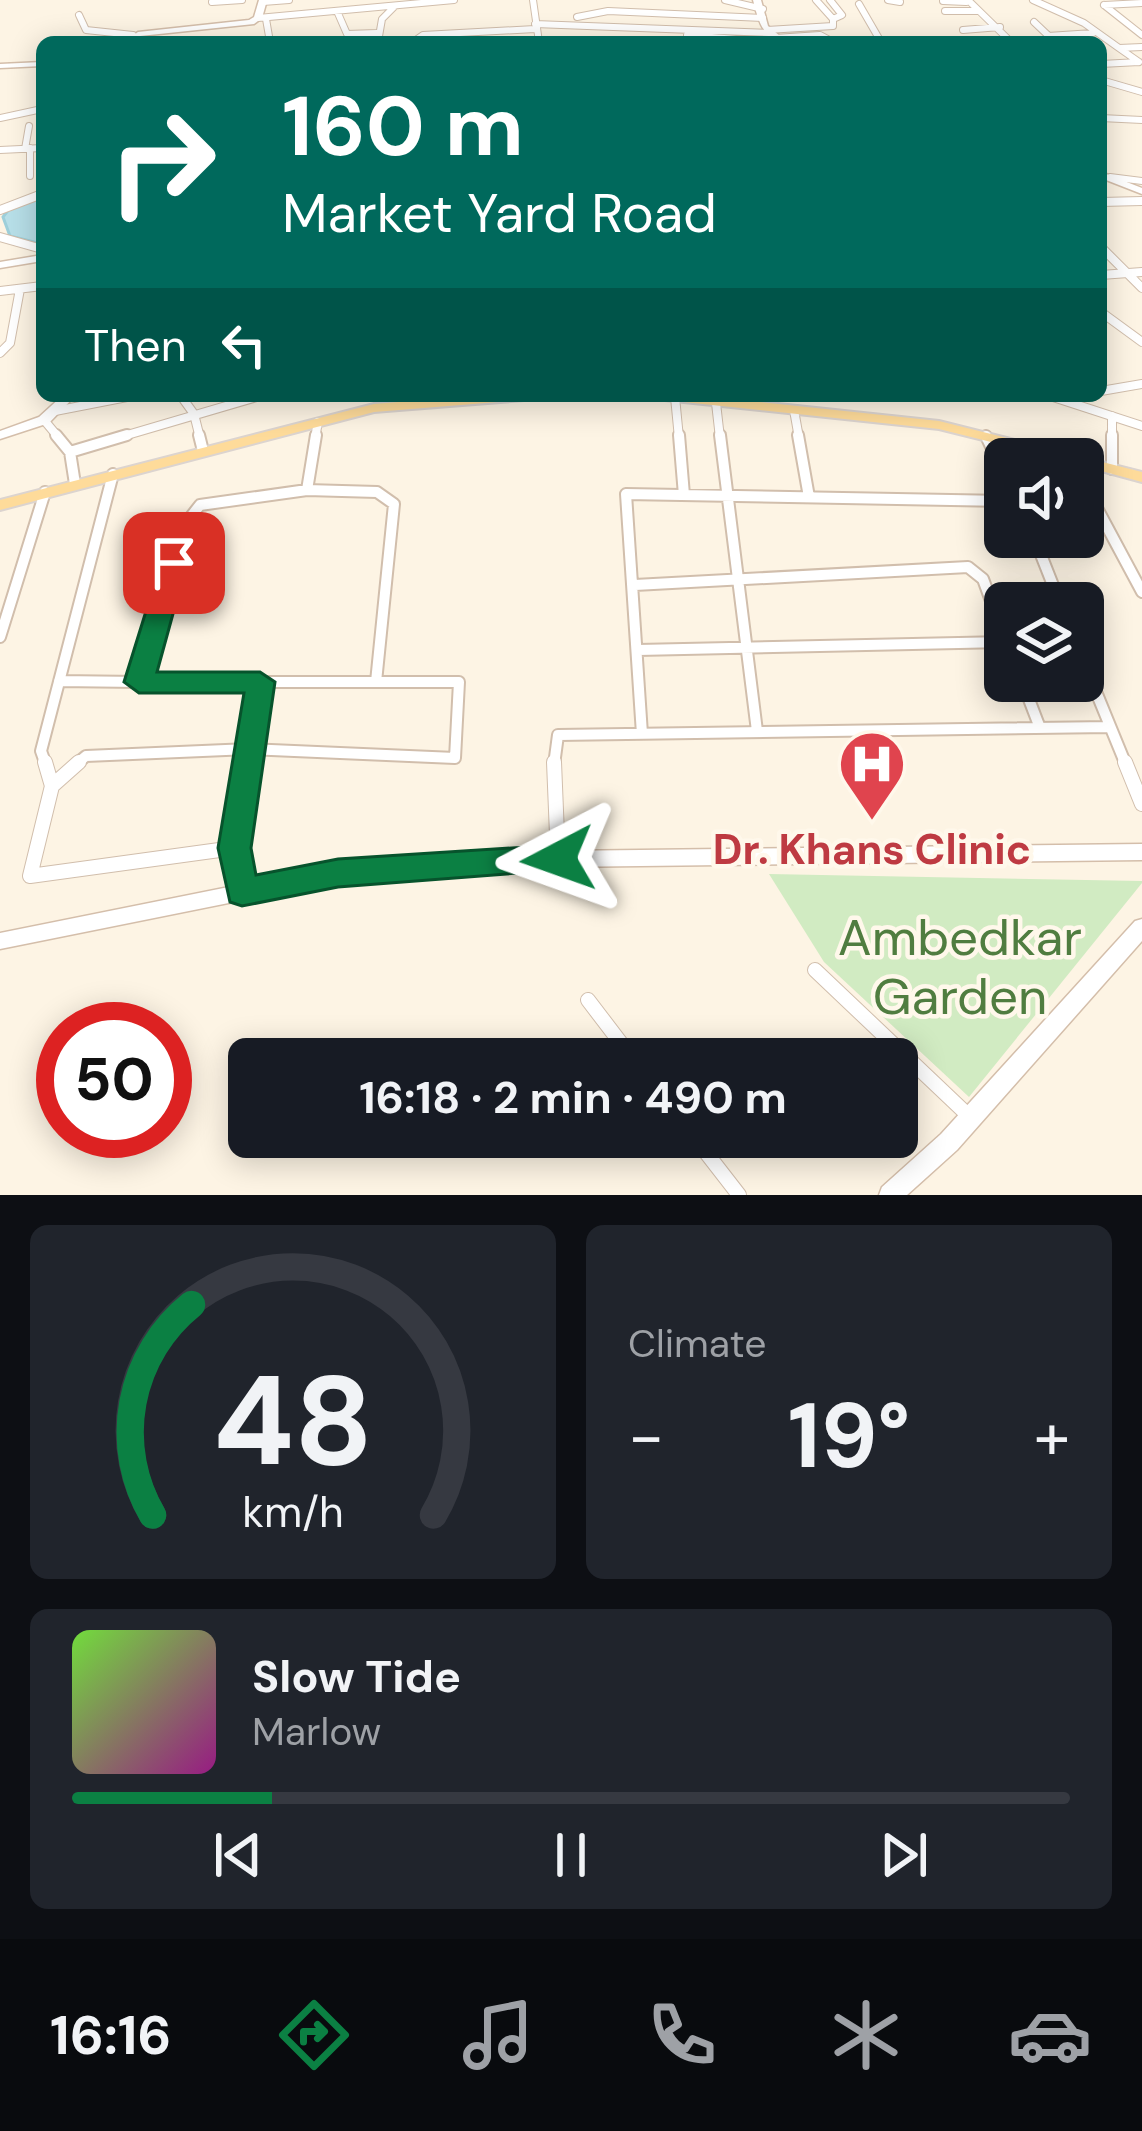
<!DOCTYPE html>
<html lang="en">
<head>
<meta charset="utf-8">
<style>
  body { margin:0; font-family:"DM Sans",sans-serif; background:#20242c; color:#f1f3f6; height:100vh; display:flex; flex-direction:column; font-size:45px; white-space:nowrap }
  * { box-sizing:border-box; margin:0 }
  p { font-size:39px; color:#9ea1a6 }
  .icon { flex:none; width:66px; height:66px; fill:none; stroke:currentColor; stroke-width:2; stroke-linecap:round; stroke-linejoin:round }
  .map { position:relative; height:1195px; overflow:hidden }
  .sheet { display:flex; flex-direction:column; gap:30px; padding:30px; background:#0d0f14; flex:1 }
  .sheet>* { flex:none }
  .top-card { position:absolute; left:36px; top:36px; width:1071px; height:366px; border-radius:18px; box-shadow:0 6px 30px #0003; background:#00695c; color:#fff; overflow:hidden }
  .fabs { position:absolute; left:984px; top:438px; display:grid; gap:24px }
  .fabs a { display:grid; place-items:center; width:120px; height:120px; border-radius:18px; background:#171b24; box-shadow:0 6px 30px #0003; font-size:60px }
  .speed { position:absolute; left:36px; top:1002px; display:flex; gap:24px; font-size:60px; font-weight:700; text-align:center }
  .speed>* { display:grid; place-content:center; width:156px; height:156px; border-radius:50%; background:#171b24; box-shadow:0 6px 30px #0003; line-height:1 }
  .speed .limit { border:18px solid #d22; background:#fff; color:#111 }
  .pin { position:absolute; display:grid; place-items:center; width:102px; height:102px; color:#fff; margin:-51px; border-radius:24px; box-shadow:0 6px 18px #0006 }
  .me { position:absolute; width:132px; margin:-66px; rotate:266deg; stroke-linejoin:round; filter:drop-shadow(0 0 9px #0008) }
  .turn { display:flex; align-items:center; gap:42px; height:252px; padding:0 48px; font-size:54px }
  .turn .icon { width:156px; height:156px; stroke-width:2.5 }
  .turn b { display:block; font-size:84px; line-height:102px }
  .then { display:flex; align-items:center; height:114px; padding:0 48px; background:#0003; gap:24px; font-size:45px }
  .big { font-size:90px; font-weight:700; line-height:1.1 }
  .sheet .widget { flex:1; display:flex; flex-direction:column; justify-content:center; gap:18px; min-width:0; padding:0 42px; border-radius:18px; background:#20242c }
  .sheet .dial { align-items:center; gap:0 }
  .dial svg { height:312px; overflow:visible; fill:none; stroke:#363941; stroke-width:7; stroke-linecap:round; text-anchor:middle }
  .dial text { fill:#f1f3f6; stroke:none }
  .song { display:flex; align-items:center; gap:36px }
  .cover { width:144px; height:144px; border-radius:18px; background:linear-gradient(135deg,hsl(100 70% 55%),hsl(310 70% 35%)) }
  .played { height:12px; border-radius:6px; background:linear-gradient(90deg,#0b8043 20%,#363941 20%) }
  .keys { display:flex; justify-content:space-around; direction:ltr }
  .heat { display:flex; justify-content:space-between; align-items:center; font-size:66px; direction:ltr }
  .sheet .tiles { flex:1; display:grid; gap:30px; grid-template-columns:1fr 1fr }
  .widget:last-child { grid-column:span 2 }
  .trip { position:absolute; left:228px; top:1038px; width:690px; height:120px; border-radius:18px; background:#171b24; box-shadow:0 6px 30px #0003; font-weight:700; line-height:120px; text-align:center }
  .menu { display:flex; height:192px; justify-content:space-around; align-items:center; background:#090b0e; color:#9ea1a6 }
  .menu .icon { width:84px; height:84px }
  .menu .active { color:#0b8043 }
  .menu b { font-size:54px; color:#f1f3f6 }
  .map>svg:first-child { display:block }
  .green { fill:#d1ebc2 }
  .water { fill:#b7dfe8; stroke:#9dcfda; stroke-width:3 }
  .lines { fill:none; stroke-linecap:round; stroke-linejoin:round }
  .street-far3-casing { stroke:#d1beac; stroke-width:8 }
  .street-far2-casing { stroke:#d1beac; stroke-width:10 }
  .street-far1-casing { stroke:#d1beac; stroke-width:14 }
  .street-casing { stroke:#d1beac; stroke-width:16 }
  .secondary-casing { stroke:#d4beaa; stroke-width:3 }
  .primary-casing { stroke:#dcd4cf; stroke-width:4 }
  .street-far3 { stroke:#fff; stroke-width:6 }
  .street-far2 { stroke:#fff; stroke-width:8 }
  .street-far1 { stroke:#fff; stroke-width:10 }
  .street { stroke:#fff; stroke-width:14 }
  .secondary { fill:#fff; fill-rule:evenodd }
  .primary { fill:#fedb9a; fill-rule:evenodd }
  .route { fill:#0b8043; stroke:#07532c; stroke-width:3 }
  .labels { text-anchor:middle; stroke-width:9; stroke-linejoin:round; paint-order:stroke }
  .health-label { font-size:42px; font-weight:bold; fill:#be3a42; stroke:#fff8eb }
  .near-park-label { font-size:51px; fill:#507d40; stroke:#fff8eb }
</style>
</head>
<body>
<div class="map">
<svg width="1142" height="1195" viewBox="0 0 1142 1195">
  <rect width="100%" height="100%" fill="#fdf4e4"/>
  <path class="green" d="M769,874L1142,881V883L969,1097L824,962Z"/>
  <path class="water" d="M42,196V244L10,236L3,217L9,209Z"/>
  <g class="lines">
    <g class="street-far3-casing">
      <path id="street-far3" d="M533,0L539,42
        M725,0L763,9
        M830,0L842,15L833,19
        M888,0L900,2
        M968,0L1011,42
        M1033,0L1084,23L1119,48
        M943,1L966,2
        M212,2L242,0
        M263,2L289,0
        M859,4L881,42
        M1104,5L1142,35
        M1104,5L1142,3
        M337,11L347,34L377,33
        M945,11H977
        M79,15L86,30L133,35
        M577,17L608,11L763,18
        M258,18L454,0
        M266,19L270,42
        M1034,22L1053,40
        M535,24L769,33
        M767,30L833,26V19L816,0
        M963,30L1000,27
        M687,35L772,42
        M1048,36L1093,33
        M775,38L820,35L833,42
        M1010,40L1054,41
        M378,42L382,19L395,6
        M413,42L423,35L535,29
        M1139,62L1119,48L1142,47
        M1101,64L1139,62
        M1101,80L1142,92
        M0,118L42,109
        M1101,118L1142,120
        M30,148V176
        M25,149L29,126
        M0,150L42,148
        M1110,177L1142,181"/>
    </g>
    <g class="street-far2-casing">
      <path id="street-far2" d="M1101,202L1142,201
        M0,210L42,194
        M0,237L42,249
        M1101,247L1142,288
        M1101,275L1142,272
        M0,291L42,286
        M1101,312L1142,342
        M0,353L10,343L20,289
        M1101,391L1142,384
        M181,396L194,414L200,438
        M1050,396L1142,426
        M675,397L679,438
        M716,403L720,438
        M794,410L799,438
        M55,411L132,396
        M1112,416V438
        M44,420L59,438
        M117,438L260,396
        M315,438L318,422"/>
    </g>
    <g class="street-far1-casing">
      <path id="street-far1" d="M56,435L70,452L75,484
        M199,435L203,451
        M679,435L684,495
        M720,435L757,731
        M798,435L809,497
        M1112,435V469
        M986,436L1005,476
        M70,452L127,435
        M1083,482L1142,592
        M307,490L377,492L394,504L376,682
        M1034,537L1060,603
        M635,585L968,567L983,579L1005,639
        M992,602H1060
        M0,637L45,492
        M638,650L1005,642
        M1083,660L1126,765
        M59,681L139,682
        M1022,681L1040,728
        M260,682H459L455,758L249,749Z
        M260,682H139L186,523L200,505L307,490L316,435
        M642,734L626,494L1005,501
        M46,765L41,751L113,474
        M75,765L86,756L249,749L247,765
        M554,765L558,735L1109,727"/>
    </g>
    <g class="street-casing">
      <path id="street" d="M45,762L52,786L30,876L234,848
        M554,762L558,859
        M1125,762L1142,804
        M52,786L79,762
        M242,892L234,848L247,762
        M815,970L971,1118
        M588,1000L633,1059
        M694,1137L739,1195"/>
    </g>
    <g class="secondary-casing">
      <path id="secondary" d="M259,0H267L262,18L254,24L140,36L133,42H124L138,32L249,20L254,17Z
        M753,0H761L768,26L787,42C763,42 758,19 753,0Z
        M42,62V66L0,68V64Z
        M1101,172L1142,188V194L1101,178Z
        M42,255V261L0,268V262Z
        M62,396H75L49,423L0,439V431L39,417Z
        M1142,844V860L558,867L338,881L0,949V933L338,865L558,851Z
        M1142,919V941L957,1150L907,1195H879L882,1187L941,1134L1135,921Z"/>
    </g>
    <g class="primary-casing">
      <path id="primary" d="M472,396H531L524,400L374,412L0,510V500L374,404Z
        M658,396H704L939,421L1142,472V482L1083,466V459H1059L939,429L665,400Z"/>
    </g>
    <use href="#street-far3" class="street-far3"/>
    <use href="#street-far2" class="street-far2"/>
    <use href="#street-far1" class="street-far1"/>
    <use href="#street" class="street"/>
    <use href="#secondary" class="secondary"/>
    <use href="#primary" class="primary"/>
  </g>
  <path class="route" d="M174,554L187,563L157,672H260L275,682L251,848L256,875L338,859L558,845L570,849L575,859L570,869L338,887L242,906L230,902L218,848L244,693H139L124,682L161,563Z"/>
  <defs>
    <g id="hospital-pin" transform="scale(3.45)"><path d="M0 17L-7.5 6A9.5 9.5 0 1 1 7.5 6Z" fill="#e0444e" stroke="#fff8eb"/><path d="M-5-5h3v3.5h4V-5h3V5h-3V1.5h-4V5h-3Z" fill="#fff"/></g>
  </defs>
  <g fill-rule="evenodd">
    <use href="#hospital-pin" x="872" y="764"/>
  </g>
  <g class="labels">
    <g class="health-label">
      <text x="872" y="864">Dr. Khans Clinic</text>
    </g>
    <g class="near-park-label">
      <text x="960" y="955">Ambedkar<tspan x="960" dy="59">Garden</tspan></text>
    </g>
  </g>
</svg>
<div class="fabs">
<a><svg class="icon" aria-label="sound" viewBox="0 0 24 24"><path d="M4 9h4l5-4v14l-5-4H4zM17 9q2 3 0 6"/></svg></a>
<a><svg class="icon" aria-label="layers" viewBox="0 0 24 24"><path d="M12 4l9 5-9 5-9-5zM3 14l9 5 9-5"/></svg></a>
</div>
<div class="speed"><div class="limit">50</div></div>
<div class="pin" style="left:174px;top:563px;background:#d93025"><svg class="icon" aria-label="arrive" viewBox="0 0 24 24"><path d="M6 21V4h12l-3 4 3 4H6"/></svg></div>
<svg class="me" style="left:558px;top:859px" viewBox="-20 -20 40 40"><path d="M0-17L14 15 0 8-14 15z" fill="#0b8043" stroke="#fff" stroke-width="4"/></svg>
<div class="trip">16:18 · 2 min · 490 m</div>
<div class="top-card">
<div class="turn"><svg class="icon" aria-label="right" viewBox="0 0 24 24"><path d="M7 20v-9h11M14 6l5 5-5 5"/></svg><div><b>160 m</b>Market Yard Road</div></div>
<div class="then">Then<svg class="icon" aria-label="left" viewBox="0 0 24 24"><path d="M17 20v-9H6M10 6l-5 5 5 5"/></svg></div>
</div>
</div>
<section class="sheet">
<div class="tiles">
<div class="widget dial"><svg viewBox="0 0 100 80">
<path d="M14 69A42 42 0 1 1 86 69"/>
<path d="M14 69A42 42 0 0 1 24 15" stroke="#0b8043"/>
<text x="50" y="56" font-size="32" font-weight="700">48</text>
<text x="50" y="72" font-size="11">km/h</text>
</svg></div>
<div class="widget"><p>Climate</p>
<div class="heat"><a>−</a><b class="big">19°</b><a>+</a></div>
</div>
<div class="widget">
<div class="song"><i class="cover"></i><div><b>Slow Tide</b><p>Marlow</p></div></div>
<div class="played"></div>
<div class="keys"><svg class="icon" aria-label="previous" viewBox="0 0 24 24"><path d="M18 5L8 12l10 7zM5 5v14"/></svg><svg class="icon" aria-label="pause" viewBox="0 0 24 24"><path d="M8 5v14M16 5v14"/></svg><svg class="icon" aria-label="next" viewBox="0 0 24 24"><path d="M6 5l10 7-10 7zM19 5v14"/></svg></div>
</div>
</div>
</section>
<nav class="menu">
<b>16:16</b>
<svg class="icon active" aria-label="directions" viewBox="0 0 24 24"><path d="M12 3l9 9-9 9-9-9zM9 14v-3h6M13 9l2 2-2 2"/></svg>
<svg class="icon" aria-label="music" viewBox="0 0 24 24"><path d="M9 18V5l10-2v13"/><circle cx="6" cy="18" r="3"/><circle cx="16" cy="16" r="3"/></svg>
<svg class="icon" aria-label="phone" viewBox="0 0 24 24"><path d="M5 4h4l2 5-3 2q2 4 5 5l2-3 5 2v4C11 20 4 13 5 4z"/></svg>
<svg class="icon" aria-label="climate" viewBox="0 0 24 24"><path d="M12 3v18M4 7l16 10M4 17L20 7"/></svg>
<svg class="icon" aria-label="car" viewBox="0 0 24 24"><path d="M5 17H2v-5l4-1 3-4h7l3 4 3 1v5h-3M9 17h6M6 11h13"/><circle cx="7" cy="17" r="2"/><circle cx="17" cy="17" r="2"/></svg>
</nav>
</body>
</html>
